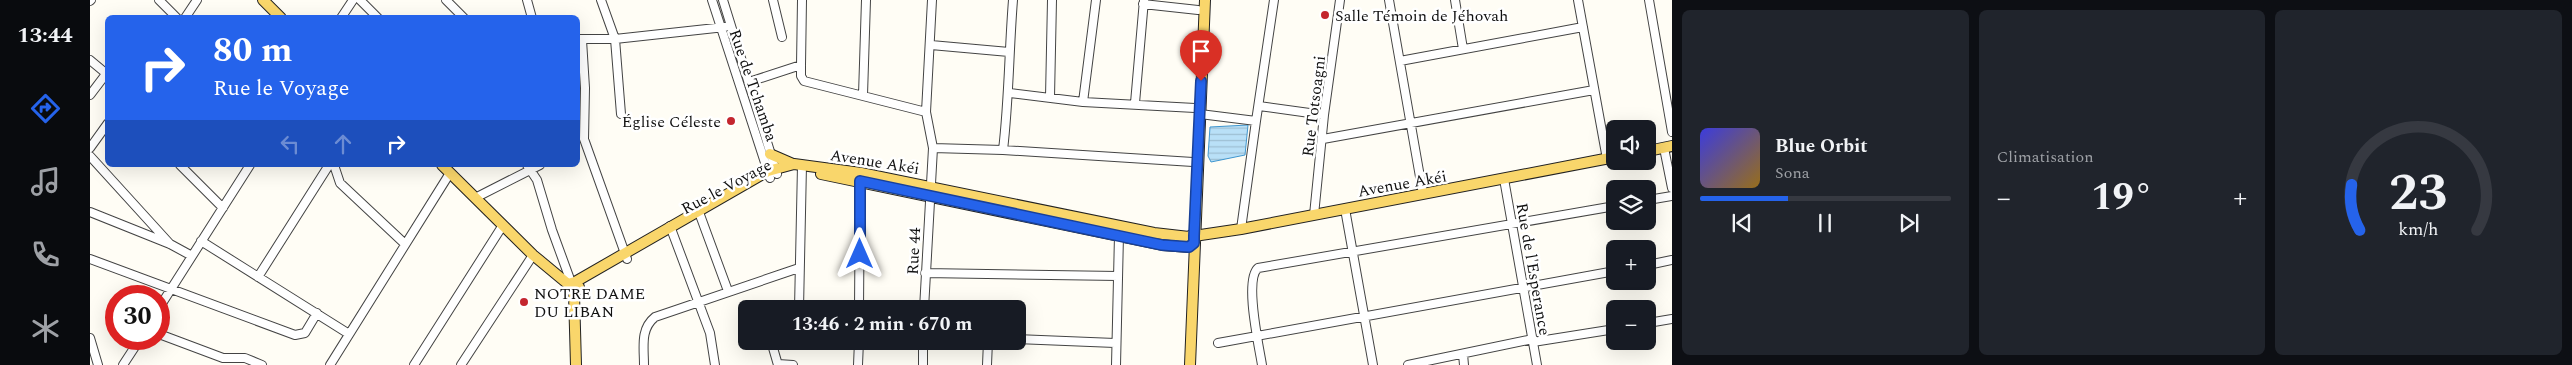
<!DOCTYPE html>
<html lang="fr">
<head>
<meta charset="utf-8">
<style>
  body { margin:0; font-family:Spectral,serif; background:#20242c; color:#f1f3f6; height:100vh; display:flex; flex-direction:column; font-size:19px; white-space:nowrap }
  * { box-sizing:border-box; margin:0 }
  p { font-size:16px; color:#9ea1a6 }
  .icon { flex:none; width:28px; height:28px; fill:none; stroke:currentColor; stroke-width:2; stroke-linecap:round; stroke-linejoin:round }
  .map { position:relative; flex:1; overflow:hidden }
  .drawer { display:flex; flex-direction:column; gap:10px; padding:10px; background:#0d0f14; width:900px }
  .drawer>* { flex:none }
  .banner { position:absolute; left:15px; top:15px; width:475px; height:152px; border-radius:8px; box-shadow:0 5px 20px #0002; background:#2563eb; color:#fff; overflow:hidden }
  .buttons { position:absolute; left:1516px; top:120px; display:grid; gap:10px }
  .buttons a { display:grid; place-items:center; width:50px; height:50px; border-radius:8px; background:#171b24; box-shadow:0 5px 20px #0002; font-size:25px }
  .speed { position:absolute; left:15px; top:285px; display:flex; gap:10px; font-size:25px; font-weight:700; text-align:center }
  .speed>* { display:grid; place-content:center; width:65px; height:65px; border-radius:50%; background:#171b24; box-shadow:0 5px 20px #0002; line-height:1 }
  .speed .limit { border:8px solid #d22; background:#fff; color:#111 }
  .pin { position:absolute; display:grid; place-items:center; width:42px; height:42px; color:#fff; margin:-51px -21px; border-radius:50% 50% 50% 0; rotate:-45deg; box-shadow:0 0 5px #0007 }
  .pin .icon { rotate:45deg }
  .me { position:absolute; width:55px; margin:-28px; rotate:0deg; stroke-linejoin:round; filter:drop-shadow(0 0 4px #0008) }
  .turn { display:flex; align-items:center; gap:18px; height:105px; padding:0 25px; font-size:22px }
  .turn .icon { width:65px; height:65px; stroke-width:2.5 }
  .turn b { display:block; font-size:35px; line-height:42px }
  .lanes { display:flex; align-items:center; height:48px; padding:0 25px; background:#0003; justify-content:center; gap:25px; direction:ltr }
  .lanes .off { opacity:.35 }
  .big { font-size:38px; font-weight:700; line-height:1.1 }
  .drawer .widget { flex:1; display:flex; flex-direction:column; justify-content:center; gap:8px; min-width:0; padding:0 18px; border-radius:8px; background:#20242c }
  .drawer .dial { align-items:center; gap:0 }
  .dial svg { height:130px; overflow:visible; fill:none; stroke:#363941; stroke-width:7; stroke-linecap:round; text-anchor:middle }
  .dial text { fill:#f1f3f6; stroke:none }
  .song { display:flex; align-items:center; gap:15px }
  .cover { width:60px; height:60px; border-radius:8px; background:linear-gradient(135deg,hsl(240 70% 55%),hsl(40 70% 35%)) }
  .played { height:5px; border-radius:2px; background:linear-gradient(90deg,#2563eb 35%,#363941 35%) }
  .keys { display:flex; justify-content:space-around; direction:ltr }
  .heat { display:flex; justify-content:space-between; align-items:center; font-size:28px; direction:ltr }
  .drawer .tiles { flex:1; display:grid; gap:10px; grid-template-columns:repeat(3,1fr) }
  .trip { position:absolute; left:648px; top:300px; width:288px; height:50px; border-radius:8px; background:#171b24; box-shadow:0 5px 20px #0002; font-weight:700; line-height:50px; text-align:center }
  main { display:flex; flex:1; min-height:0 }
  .menu { display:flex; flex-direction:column; width:90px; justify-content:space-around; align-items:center; background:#090b0e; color:#9ea1a6 }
  .menu .icon { width:35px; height:35px }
  .menu .selected { color:#2563eb }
  .menu b { font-size:22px; color:#f1f3f6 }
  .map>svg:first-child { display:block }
  .water { fill:url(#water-rules); stroke:#3f96cf }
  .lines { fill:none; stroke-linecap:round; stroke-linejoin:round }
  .minor-casing { stroke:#444; stroke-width:10 }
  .major-casing { stroke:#222; stroke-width:12 }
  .minor { stroke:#fff; stroke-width:8 }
  .major { stroke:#f9d66b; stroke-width:10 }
  .route-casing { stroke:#184099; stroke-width:12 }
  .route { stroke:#2563eb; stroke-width:9 }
  .poi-dot { fill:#c4262e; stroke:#fff; stroke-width:2 }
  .labels { text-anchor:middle; stroke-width:5; stroke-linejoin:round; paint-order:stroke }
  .poi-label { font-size:16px; fill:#111; stroke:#fff; text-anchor:start }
  .street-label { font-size:16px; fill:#111; stroke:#fff }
</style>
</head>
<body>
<main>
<nav class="menu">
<b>13:44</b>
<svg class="icon selected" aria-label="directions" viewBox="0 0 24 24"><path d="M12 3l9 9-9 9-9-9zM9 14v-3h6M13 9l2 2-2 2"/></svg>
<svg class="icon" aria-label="music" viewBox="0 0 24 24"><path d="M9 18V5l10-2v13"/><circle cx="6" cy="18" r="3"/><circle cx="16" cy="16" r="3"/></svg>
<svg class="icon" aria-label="phone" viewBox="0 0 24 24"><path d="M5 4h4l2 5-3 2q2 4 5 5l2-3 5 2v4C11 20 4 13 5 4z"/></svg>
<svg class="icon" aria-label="climate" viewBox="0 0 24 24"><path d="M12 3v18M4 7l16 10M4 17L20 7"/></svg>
</nav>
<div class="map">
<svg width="1582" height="365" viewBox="0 0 1582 365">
  <defs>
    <pattern id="water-rules" width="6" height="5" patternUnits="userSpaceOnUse" patternTransform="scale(1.25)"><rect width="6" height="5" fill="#b9e0f7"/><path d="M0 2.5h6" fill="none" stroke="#9ebfd3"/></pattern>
  </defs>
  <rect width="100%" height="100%" fill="#fffdf5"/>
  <path class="water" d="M1158,125L1155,155L1121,162L1118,156L1120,127Z"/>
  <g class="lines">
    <g class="minor-casing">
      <path id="minor" d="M69,0L87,18
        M270,0L288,18
        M356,0L374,18
        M437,0L442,18
        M511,0L525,39L531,114
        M622,0L680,178
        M633,0L687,174
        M683,0L692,37
        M712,0L711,65V76L714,81L836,112
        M1299,0L1333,194
        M1365,0L1373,49
        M1488,0L1517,159
        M1559,0L1582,132
        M0,1L1,0
        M1053,4L1108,10
        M95,18L107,0
        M251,18L263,0
        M488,39H525L635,27
        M492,40L495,88L494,139L537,259
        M841,45L919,52
        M0,60L18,75
        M1310,61L1493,27
        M659,82L711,65
        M920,93L993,102L1105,108
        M0,95L16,74
        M773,95L776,0
        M960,97L962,0
        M993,102L1006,0
        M1045,103L1054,0
        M1169,106L1234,115
        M1110,114L1166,121L1151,229
        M1166,121L1184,0
        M1233,139L1504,90
        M0,148L18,123
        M843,148L913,150L1103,162
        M1574,148L1582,188
        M913,150C919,100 919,50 923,0
        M0,156L80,244
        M90,165L133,208
        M244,165L250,183L315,244
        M437,165L447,180L462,230L481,282
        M1414,179L1447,365
        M385,198L450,165
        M1558,200L1582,196
        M1255,209L1283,365
        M0,212L80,244L102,256
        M610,215L638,291
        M1224,215L1234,115L1250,0
        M580,226L620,333L625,365
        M111,241L259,334
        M0,259L205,335L215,333L227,313
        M1558,265L1582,260
        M835,273L1028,276
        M168,277L239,165
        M69,308L160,165
        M709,309L712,165
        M769,309L770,178
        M834,309L843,148L836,112L842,0
        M1558,323L1582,319
        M69,334L133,358H155L172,365
        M0,338L8,365
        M926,339L1025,343
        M681,341L688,365
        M1443,342L1525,329
        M1128,343L1525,271
        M1373,354L1374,365
        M688,364L703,365
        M33,365L50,339
        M240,365L360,173
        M324,365L413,225
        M371,365L443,255
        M554,365C554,347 550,329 565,317L709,268
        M768,365L769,341
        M833,365V341
        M897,365L898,341
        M1026,365L1029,235
        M1172,365C1169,346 1154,280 1168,268L1525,206
        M1318,365L1443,339"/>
    </g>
    <g class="major-casing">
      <path id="major" d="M173,0L191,18
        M1558,151L1582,146
        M680,154L703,164
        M352,165L443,255L478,284
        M731,174L1072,245L1099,247L1104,243
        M1104,236L1151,229L1525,157
        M478,284L485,282L678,171L704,164L771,173L1064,233L1099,237L1105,233
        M486,365L484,294L489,287
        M1100,365L1115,0"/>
    </g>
    <use href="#minor" class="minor"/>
    <use href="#major" class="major"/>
  </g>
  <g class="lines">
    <g class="route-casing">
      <path id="route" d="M770,254V181L1072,245L1099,247L1104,243V236L1111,81"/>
    </g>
    <use href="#route" class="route"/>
  </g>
  <g class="poi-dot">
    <circle cx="1235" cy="15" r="5"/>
    <circle cx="641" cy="121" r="5"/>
    <circle cx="434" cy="302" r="5"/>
  </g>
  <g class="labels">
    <g class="poi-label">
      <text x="1245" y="21">Salle Témoin de Jéhovah</text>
      <text x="631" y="127" text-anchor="end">Église Céleste</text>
      <text x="444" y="299">NOTRE DAME<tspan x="444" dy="18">DU LIBAN</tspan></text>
    </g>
    <g class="street-label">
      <text transform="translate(664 85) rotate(71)" y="6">Rue de Tchamba</text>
      <text transform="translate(1223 106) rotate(-83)" y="6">Rue Totsoagni</text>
      <text transform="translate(785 161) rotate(9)" y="6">Avenue Akéi</text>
      <text transform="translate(1312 183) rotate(-10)" y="6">Avenue Akéi</text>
      <text transform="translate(636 186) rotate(-28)" y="6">Rue le Voyage</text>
      <text transform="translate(823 251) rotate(-87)" y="6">Rue 44</text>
      <text transform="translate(1444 269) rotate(80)" y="6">Rue de l'Esperance</text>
    </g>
  </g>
</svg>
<div class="buttons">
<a><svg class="icon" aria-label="sound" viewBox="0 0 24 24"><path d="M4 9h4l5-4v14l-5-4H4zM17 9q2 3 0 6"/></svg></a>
<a><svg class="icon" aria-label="layers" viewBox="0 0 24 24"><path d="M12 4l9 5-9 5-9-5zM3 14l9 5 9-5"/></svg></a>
<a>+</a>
<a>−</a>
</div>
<div class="speed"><div class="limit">30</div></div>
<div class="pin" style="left:1111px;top:81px;background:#d93025"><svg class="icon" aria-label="arrive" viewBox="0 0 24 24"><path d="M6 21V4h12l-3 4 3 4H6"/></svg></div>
<svg class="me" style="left:770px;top:254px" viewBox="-20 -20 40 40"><path d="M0-17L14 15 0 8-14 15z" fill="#2563eb" stroke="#fff" stroke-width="4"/></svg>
<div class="trip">13:46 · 2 min · 670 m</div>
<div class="banner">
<div class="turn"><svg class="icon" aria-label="right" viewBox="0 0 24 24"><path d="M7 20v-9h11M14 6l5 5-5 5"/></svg><div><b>80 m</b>Rue le Voyage</div></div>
<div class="lanes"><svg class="icon off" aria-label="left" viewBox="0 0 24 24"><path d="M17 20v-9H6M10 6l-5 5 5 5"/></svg><svg class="icon off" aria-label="ahead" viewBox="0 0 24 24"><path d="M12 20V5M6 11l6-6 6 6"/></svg><svg class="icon" aria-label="right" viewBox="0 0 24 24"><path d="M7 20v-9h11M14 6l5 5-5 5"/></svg></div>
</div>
</div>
<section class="drawer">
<div class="tiles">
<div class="widget">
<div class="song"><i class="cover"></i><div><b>Blue Orbit</b><p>Sona</p></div></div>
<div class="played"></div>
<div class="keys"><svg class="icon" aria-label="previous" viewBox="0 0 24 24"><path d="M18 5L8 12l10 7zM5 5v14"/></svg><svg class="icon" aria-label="pause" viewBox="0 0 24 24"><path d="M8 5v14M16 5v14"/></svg><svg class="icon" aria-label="next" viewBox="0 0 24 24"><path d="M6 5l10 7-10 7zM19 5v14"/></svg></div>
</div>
<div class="widget"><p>Climatisation</p>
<div class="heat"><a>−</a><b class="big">19°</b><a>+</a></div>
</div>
<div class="widget dial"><svg viewBox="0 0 100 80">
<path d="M14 69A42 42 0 1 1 86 69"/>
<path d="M14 69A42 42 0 0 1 9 41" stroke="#2563eb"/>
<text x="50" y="56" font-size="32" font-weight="700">23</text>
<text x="50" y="72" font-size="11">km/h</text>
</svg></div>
</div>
</section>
</main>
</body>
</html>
